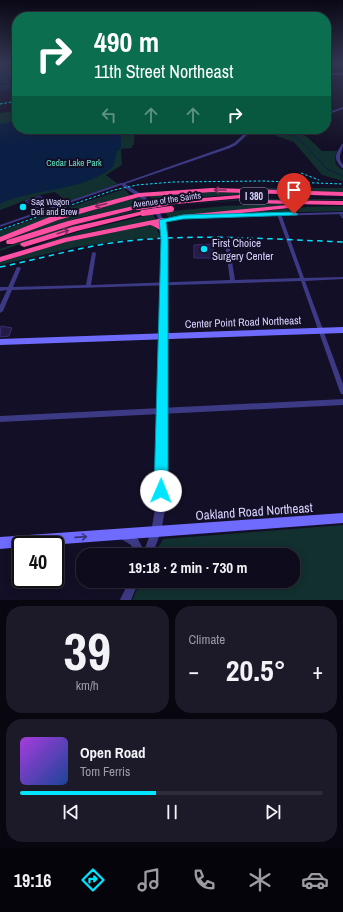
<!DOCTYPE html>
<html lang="en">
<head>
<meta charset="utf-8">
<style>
  body { margin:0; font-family:"Archivo Narrow",sans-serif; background:#1c1929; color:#f1f3f6; height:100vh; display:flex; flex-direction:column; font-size:15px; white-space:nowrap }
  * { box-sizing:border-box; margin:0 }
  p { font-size:13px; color:#9b9ba3 }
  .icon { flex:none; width:22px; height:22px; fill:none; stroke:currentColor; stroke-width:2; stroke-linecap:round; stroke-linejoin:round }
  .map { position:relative; height:600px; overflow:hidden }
  .details { display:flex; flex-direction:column; gap:6px; padding:6px; background:#08060f; flex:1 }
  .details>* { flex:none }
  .top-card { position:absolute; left:12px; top:12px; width:319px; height:122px; border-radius:16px; box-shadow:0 2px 10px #0003,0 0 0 1px #2e2b3b; background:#0b6e4f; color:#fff; overflow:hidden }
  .speed { position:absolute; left:12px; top:536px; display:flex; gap:8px; font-size:20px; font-weight:700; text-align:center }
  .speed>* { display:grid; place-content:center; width:52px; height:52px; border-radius:50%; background:#0e0b1c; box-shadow:0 2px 10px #0003,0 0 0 1px #2e2b3b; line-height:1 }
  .speed .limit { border:2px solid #111; border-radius:6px; background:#fff; color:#111 }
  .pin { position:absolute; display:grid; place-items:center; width:34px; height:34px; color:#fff; margin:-41px -17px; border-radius:50% 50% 50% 0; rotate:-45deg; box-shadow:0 0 4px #0007 }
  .pin .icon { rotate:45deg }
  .me { position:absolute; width:44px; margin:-22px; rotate:1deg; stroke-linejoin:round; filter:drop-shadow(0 0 3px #0008) }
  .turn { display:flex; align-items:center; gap:14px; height:84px; padding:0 16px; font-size:18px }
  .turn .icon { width:52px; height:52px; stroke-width:2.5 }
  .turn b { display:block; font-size:28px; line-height:34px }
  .lanes { display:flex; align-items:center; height:38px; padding:0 16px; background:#0003; justify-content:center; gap:20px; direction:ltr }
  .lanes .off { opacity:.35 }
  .big { font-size:30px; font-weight:800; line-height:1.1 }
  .details .widget { flex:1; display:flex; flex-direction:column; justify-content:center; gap:6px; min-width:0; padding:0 14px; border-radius:16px; background:#1c1929 }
  .details .dial { align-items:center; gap:0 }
  .dial b { font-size:52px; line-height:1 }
  .song { display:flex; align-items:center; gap:12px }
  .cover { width:48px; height:48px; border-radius:6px; background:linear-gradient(135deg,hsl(280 70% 55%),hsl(220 70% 35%)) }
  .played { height:4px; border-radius:2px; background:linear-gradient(90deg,#00e5ff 45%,#2e2b3b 45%) }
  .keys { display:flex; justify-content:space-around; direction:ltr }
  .heat { display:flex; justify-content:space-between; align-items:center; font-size:22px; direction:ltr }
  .details .tiles { flex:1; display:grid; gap:6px; grid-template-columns:1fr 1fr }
  .widget:last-child { grid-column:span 2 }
  .trip { position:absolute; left:76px; top:548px; width:224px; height:40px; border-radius:16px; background:#0e0b1c; box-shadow:0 2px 10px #0003,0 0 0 1px #2e2b3b; font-weight:800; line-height:40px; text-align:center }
  .menu { display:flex; height:64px; justify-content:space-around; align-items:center; background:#06040b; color:#9b9ba3 }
  .menu .icon { width:28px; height:28px }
  .menu .on { color:#00e5ff }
  .menu b { font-size:18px; color:#f1f3f6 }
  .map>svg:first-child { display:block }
  .green { fill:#12302f }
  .water { fill:#0a1f44 }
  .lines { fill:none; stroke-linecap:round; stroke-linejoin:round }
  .stream { stroke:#0a1f44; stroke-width:1 }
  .building { fill:#241b47; stroke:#3b2d73 }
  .minor { fill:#3d3a85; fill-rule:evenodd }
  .tertiary { fill:#3d3a85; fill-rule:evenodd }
  .secondary { fill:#6f6bff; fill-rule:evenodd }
  .motorway { fill:#ff4fa3; fill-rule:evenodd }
  .rail-far1 { stroke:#00e5ff; stroke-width:1; stroke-dasharray:2.5 2; stroke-linecap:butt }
  .rail { stroke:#00e5ff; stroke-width:1.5; stroke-dasharray:5.5 4.5; stroke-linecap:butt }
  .motorway-bridge { stroke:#ff4fa3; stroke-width:6 }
  .oneway { stroke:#7d2c5e }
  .oneway2 { stroke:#38347d }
  .route { fill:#00e5ff; stroke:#0095a6 }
  .poi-dot { fill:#00e5ff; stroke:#130f26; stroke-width:1.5 }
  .labels { text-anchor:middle; stroke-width:4; stroke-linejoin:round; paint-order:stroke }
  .far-park-label { font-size:9px; fill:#5fe0c0; stroke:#130f26 }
  .far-street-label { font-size:9px; fill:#d9d4ff; stroke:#130f26 }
  .far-poi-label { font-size:9px; fill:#d9d4ff; stroke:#130f26; text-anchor:start }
  .shield { fill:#130f26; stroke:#9e99be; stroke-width:1 }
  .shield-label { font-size:10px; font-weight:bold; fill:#d9d4ff }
  .poi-label { font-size:11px; fill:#d9d4ff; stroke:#130f26; text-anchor:start }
  .street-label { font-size:11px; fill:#d9d4ff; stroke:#130f26 }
  .near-street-label { font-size:13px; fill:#d9d4ff; stroke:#130f26 }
</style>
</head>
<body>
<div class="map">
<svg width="343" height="600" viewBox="0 0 343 600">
  <rect width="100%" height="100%" fill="#130f26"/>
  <path class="green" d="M17,111V129H135L134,145H132V148L121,149L122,165L106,175L118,184L67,202L55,192L40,195L0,210V113Z
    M288,129C301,129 313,142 322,151H337C334,161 334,165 343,170V181L322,175L294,142L274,135Z
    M241,188H343V192L241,189Z
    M124,189L130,195L0,239V231Z
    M200,191L263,193L200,197L155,202L148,195Z
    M132,197H138L146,203L140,200L145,204L78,218L1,241L41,224Z
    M246,199H343V200H246L160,206Z
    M279,204L296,205L170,218L164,212L224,206Z
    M343,206V211L230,214L307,207Z
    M148,208V209L81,224L0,251V249C48,231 97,217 148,208Z
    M153,214L156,221L87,233L36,245L84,230Z
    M148,225L155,226L159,234V238L126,240L76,247L0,265V261L72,239Z
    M343,525V600H132L141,581H293V555H154L163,539Z"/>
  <path class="water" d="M17,63V77H15H17V89L0,91V85L17,84L0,83V64Z
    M17,121V129H123L121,131V147L117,152L113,167C81,193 36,187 0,204V124Z"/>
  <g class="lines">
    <path class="stream" d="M281,129L300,140L327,169L343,176"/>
  </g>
  <path class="building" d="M40,196L44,199V206L37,208L25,201Z
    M212,244L214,258H194V245Z
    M1,326L12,328L9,336L0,337Z"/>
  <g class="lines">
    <path class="minor" d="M326,73H343V75H326Z
      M121,183L124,184L0,227V225Z
      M340,212H342L343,218H342L339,213Z
      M278,213H279L281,214L304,278L343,277V279L305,281L343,384V394H341L340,392L301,281L12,290L3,311L0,313V305L7,290L0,291V287H8L17,267H19L21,268L13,287L86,285L92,253L94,252L96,253L91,285L230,280L225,243L227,242L229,243L235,280L300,278L277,214Z
      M343,399V405L0,422V416Z"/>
    <path class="tertiary" d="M343,107V109L326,115V113Z
      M263,129H269L247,135L236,145L230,148L125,184C140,193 156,202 163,219L187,216L189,217L187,218L165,221L166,229V504L161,532L152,555H135L131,545L121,539L119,536L121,533L124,531L138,539L144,551L151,532L156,504L162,229C155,202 139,199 120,184L228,146L234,143L245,133Z
      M342,144H343C343,152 336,156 343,165V168H342C333,158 335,155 342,144Z
      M343,212V214L200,218L198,217L200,216Z
      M129,581H139L131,600H120Z"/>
    <path class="secondary" d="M343,327V333L0,345V339Z
      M343,513V523L50,545H21V547L0,549V537Z"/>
    <path class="motorway" d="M212,188L343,192V196L212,192L139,197L58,220L0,242V237L52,216L139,193Z
      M252,194L255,196L254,197L165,205L162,203L165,201Z
      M242,200L343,201V205L240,203V201Z
      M138,205L141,207L140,208L73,225L13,244H7L6,242L7,240L68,221Z
      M287,205L289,206V208L183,219L179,217L183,215Z
      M143,211L145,212V214L77,231L24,247L20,245L21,243L72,227Z
      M163,218L167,220L166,222L159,223L167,227V231C161,232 155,226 150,225L66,242L0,262V257L64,238Z"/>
    <path class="rail-far1" d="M0,104L17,101
      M301,173L319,180
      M0,230L114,190L137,185L173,182L263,181L343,184"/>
    <path class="rail" d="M0,267C40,259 79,247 119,242C193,233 268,239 343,242"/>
    <path class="motorway-bridge" d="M138,207L165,203
      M143,213L171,209"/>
  </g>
  <defs><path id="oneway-shaft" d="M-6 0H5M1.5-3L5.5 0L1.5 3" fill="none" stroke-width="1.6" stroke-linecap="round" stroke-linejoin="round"/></defs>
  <g class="oneway">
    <use href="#oneway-shaft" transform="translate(220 190) rotate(-180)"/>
    <use href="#oneway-shaft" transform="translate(101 205) rotate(165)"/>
    <use href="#oneway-shaft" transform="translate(63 232) rotate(-17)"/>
  </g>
  <use class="oneway2" href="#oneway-shaft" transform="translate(81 537) rotate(-4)"/>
  <linearGradient id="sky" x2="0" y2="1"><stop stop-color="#0a0815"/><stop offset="0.43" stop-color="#333752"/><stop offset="1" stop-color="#333752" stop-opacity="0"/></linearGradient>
  <rect width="343" height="147" fill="url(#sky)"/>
  <path class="route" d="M294,212L298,214L297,215L183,219L166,222L168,239V491L166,496L161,498L156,496L154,491L161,239L159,220L183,215Z"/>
  <g class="poi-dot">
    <circle cx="23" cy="207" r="4"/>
    <circle cx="204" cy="249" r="4"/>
  </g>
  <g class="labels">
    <g class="far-park-label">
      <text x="74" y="166">Cedar Lake Park</text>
    </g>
    <g class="far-street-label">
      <text transform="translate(167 200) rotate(-8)" y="3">Avenue of the Saints</text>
    </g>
    <g class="far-poi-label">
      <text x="31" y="205">Sag Wagon<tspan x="31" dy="10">Deli and Brew</tspan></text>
    </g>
    <rect class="shield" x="240" y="188" width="28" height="16" rx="3"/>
    <g class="shield-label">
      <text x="254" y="200">I 380</text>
    </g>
    <g class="poi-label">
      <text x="212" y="247">First Choice<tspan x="212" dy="13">Surgery Center</tspan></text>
    </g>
    <g class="street-label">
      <text transform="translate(243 322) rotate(-2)" y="4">Center Point Road Northeast</text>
    </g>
    <g class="near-street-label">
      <text transform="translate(254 511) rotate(-4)" y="5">Oakland Road Northeast</text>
    </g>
  </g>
</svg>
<div class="speed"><div class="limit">40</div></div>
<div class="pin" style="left:294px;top:214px;background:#d93025"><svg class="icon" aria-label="arrive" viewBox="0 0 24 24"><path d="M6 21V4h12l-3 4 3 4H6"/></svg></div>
<svg class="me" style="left:161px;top:491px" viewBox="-20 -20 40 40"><circle r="19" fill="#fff"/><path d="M0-13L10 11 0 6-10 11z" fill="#00e5ff"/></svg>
<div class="trip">19:18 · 2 min · 730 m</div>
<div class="top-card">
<div class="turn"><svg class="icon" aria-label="right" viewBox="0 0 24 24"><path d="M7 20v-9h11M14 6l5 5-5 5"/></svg><div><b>490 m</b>11th Street Northeast</div></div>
<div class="lanes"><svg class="icon off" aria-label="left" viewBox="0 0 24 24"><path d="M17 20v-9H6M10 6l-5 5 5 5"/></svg><svg class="icon off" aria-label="ahead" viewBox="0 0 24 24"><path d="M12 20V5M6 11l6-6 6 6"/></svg><svg class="icon off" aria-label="ahead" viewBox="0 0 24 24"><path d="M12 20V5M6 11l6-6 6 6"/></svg><svg class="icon" aria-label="right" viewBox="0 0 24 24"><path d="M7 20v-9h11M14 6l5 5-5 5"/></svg></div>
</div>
</div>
<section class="details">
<div class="tiles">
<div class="widget dial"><b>39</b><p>km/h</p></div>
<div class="widget"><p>Climate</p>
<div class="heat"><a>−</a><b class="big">20.5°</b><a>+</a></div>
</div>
<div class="widget">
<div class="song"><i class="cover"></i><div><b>Open Road</b><p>Tom Ferris</p></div></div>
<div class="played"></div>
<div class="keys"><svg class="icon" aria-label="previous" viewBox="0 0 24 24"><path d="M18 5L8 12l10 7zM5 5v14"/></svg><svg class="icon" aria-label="pause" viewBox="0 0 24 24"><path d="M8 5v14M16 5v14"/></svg><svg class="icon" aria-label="next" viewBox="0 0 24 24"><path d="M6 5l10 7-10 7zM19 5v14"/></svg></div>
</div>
</div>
</section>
<nav class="menu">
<b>19:16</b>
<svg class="icon on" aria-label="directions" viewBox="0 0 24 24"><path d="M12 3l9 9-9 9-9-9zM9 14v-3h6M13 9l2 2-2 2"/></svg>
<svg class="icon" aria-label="music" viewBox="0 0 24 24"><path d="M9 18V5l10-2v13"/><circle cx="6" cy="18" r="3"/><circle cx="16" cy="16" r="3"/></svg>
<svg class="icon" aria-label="phone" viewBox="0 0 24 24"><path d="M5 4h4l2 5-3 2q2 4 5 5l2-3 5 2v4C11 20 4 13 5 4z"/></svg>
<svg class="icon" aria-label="climate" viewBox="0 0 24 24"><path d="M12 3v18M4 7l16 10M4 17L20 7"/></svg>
<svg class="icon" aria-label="car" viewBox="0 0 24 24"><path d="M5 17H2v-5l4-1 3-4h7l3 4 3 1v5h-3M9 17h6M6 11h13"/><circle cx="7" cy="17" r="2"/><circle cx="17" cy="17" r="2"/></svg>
</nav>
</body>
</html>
